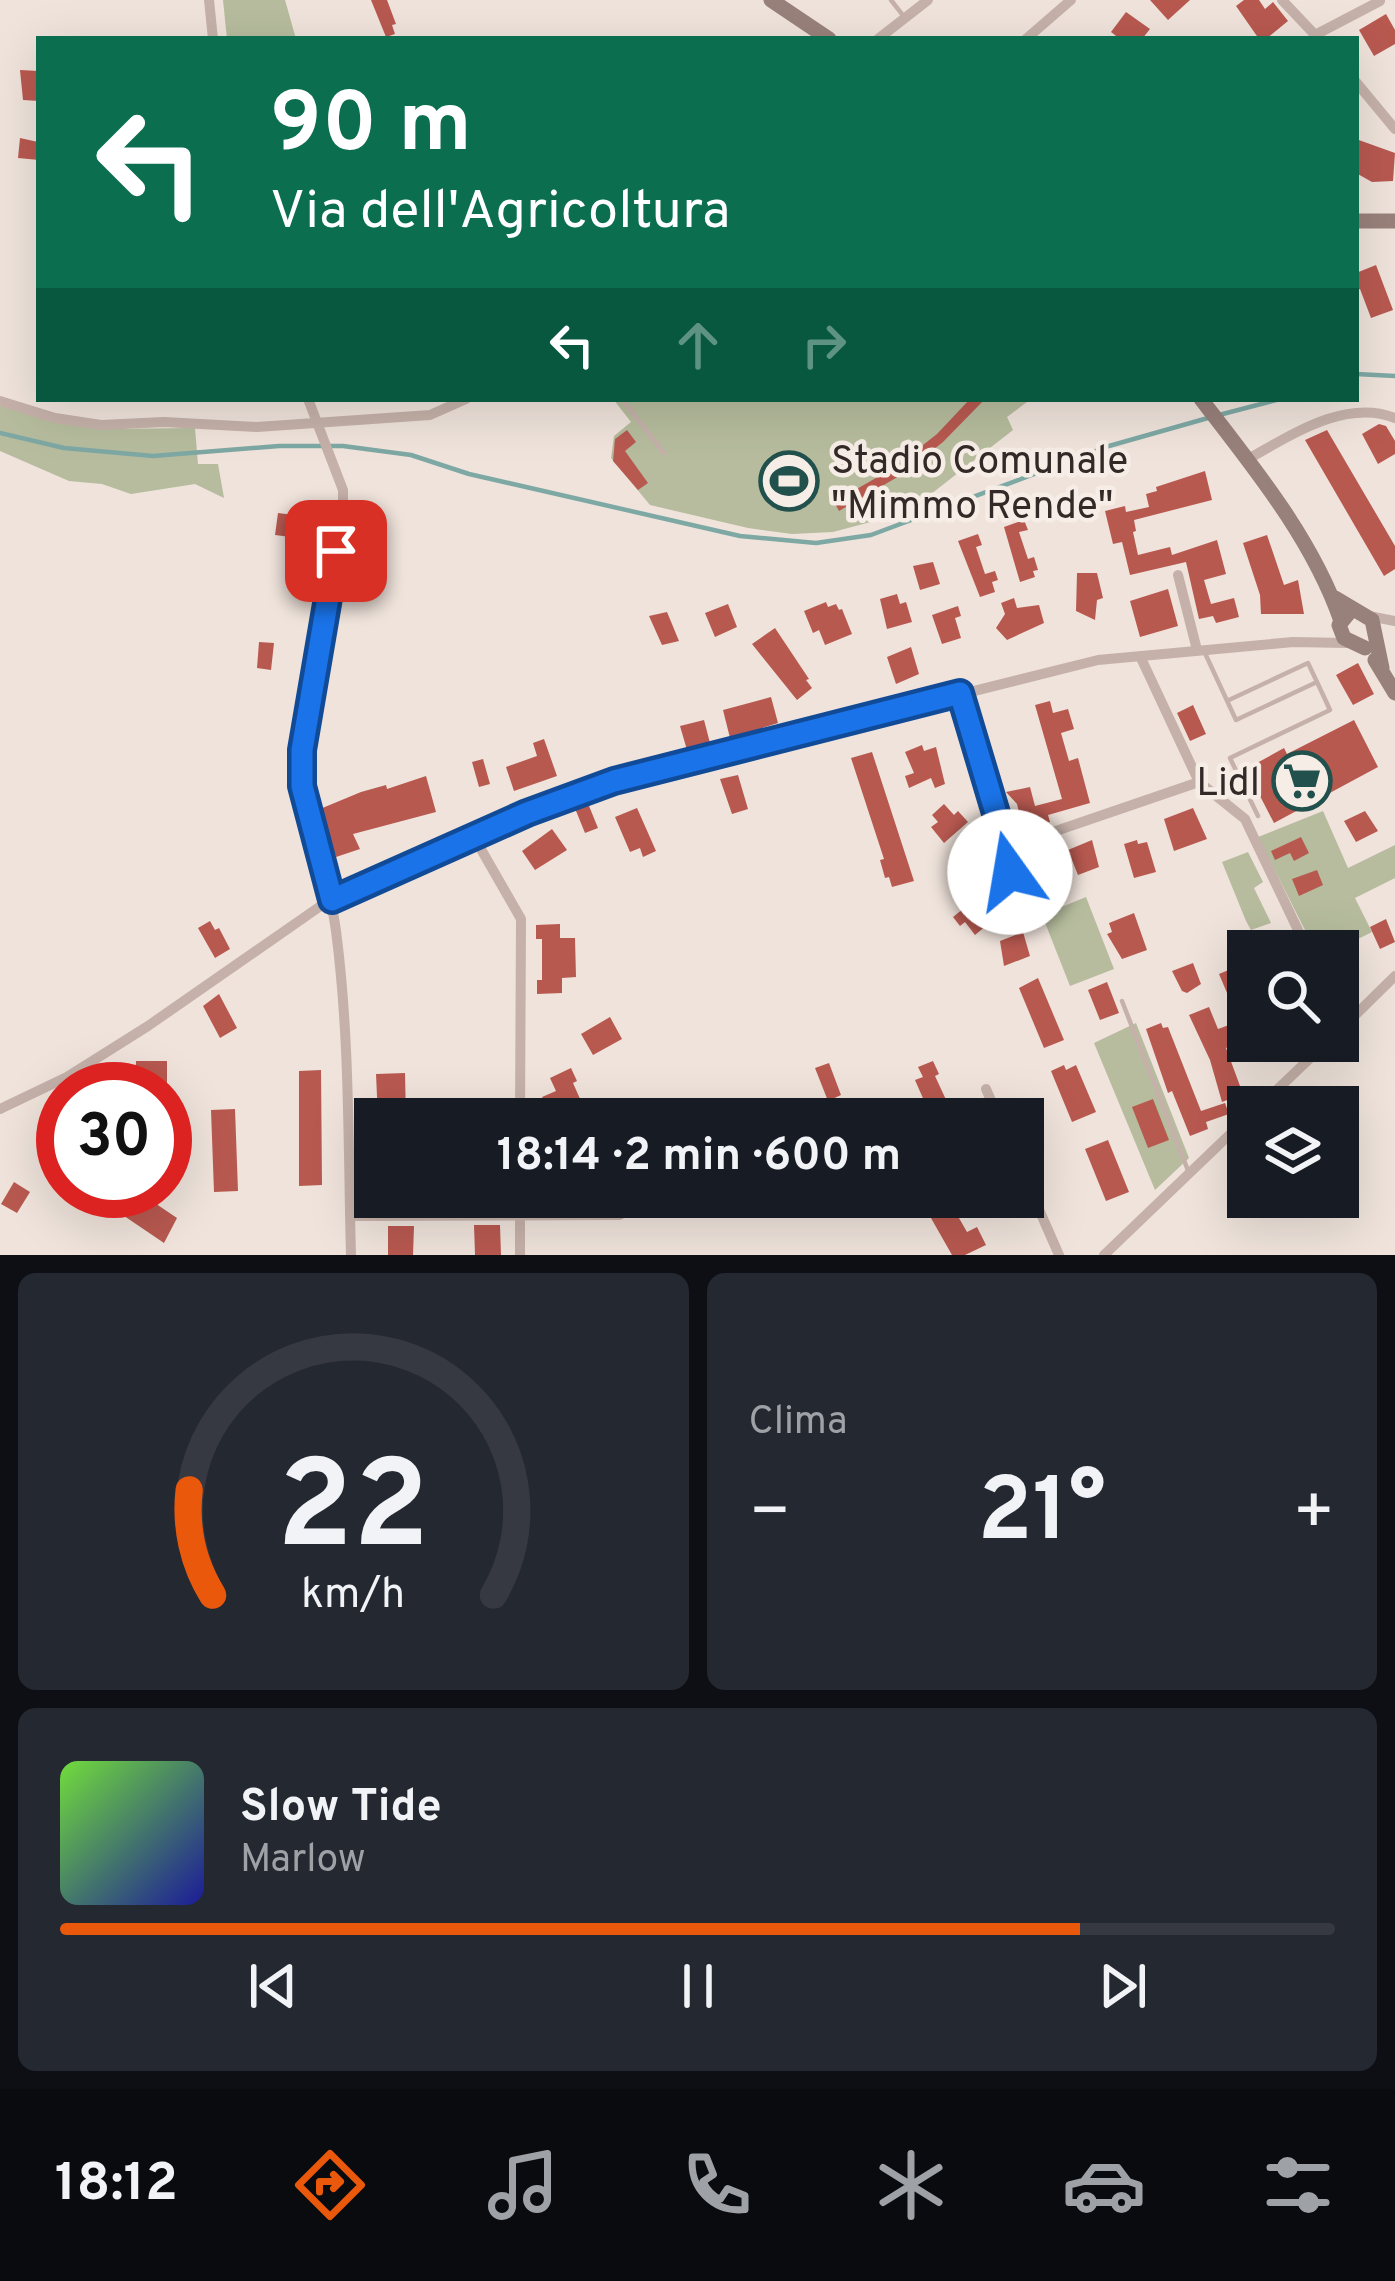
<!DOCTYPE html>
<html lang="it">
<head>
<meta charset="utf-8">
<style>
  body { margin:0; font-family:Overpass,sans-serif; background:#242831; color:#f1f3f6; height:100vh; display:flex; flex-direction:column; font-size:45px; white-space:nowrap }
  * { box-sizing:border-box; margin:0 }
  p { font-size:39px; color:#9ea1a6 }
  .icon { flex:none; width:66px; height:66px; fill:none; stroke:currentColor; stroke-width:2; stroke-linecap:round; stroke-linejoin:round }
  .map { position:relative; height:1255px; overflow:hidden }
  .sheet { display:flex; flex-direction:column; gap:18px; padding:18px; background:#0d0f14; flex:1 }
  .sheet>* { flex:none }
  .top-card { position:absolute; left:36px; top:36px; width:1323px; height:366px; border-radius:0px; box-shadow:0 12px 48px #0002; background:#0b6e4f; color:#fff; overflow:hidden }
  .tools { position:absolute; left:1227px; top:930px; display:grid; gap:24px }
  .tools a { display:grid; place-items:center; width:132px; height:132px; border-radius:0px; background:#171b24; box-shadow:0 12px 48px #0002; font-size:60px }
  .speed { position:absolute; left:36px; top:1062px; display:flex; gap:24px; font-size:60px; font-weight:700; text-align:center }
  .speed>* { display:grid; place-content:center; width:156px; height:156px; border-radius:50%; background:#171b24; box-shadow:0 12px 48px #0002; line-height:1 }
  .speed .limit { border:18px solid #d22; background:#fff; color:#111 }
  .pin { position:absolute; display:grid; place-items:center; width:102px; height:102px; color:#fff; margin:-51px; border-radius:24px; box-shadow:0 6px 18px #0006 }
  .me { position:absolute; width:132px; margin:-66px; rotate:347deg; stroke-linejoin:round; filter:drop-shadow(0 0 9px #0008) }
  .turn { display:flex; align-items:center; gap:42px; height:252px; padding:0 36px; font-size:54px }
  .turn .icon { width:156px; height:156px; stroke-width:2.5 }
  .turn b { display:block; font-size:84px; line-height:102px }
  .lanes { display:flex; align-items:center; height:114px; padding:0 36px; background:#0003; justify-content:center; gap:60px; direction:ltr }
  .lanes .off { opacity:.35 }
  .big { font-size:90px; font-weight:700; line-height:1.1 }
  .sheet .tile { flex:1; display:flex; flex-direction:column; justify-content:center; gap:18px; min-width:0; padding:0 42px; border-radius:18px; background:#242831 }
  .sheet .dial { align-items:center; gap:0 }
  .dial svg { height:312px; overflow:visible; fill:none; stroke:#363941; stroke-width:7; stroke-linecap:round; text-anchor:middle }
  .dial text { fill:#f1f3f6; stroke:none }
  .song { display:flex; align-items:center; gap:36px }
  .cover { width:144px; height:144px; border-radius:18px; background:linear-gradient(135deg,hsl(100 70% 55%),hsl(240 70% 35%)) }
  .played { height:12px; border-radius:6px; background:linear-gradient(90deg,#ea580c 80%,#363941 80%) }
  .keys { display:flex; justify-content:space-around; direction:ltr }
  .heat { display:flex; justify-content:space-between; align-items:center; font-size:66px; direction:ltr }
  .sheet .tiles { flex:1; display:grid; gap:18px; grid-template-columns:1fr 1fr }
  .tile:last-child { grid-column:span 2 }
  .trip { position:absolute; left:354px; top:1098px; width:690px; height:120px; border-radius:0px; background:#171b24; box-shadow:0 12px 48px #0002; font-weight:700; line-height:120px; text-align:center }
  .dock { display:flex; height:192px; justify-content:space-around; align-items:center; background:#090b0e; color:#9ea1a6 }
  .dock .icon { width:84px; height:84px }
  .dock .selected { color:#ea580c }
  .dock b { font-size:54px; color:#f1f3f6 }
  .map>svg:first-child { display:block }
  .green { fill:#b6bc9d }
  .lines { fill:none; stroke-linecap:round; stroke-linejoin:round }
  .stream { stroke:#7ea8a4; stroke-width:4.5 }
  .building { fill:#b85950 }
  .lane { stroke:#c5b1a9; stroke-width:4.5 }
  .street { stroke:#c5b1a9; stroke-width:10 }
  .secondary { stroke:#99817b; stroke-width:15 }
  .route-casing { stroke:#114b97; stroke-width:30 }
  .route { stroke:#1a73e8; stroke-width:21 }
  .labels { text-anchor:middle; stroke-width:9; stroke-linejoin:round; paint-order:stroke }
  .poi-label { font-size:39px; fill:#332a28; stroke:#f7ede7; text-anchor:start }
</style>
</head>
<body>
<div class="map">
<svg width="1395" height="1255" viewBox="0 0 1395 1255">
  <rect width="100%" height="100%" fill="#efe3db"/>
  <path class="green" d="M223,0H285L296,39H227Z
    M613,399H1031L1007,417L1013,430L908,512L833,532L792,534L748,528L650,505L611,458L614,436L631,422Z
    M0,406L104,429L195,428L198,464H218L224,498L195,484L131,494L102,484L69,481L0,451Z
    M1323,811L1348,868L1395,845V878L1355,898L1372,932L1334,951L1322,931L1308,936L1258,837Z
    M1248,852L1263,882L1254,888L1271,923L1251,930L1246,921L1222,862Z
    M1086,897L1114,969L1070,986L1042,915Z
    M1136,1023L1189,1158L1155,1190L1094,1043Z"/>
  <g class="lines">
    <path class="stream" d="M1356,374L1395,376
      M1219,415L1280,399
      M0,433L64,448L153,456L279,446H343L411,455L469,474L740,536L816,543L871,535L1109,446L1208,418"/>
  </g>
  <path class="building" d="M371,0H387L396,24L392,25L395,34L386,37Z
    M1150,0H1190L1168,20Z
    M1244,0H1259L1265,9L1273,2L1288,21L1266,39H1259L1236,6Z
    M1126,12L1150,29L1142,39H1120L1111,32Z
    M1386,14L1395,30V44L1374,56L1359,30Z
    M20,70L39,71V101L23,100Z
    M20,138L38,142L39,160L18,158Z
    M1356,139L1395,153L1393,181L1372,182L1356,173Z
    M1376,265L1393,310L1371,318L1360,289L1356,290V273Z
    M970,399H985L943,442L901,475L839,511L834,502L895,467L937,434Z
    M1379,424L1386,426L1395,441V454L1378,464L1362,434Z
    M627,430L636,442L625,451L648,483L638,490L613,461L615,439Z
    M1327,430L1395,546V569L1384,576L1305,440Z
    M1205,471L1212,500L1134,520L1136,531L1133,532L1138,555L1170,547L1172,555L1217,540L1226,574L1204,580L1211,604L1234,598L1239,617L1216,623L1213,616L1199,619L1186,562L1130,575L1122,542L1113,544L1105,511L1125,506L1126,512L1149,507L1146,494L1157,491L1156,487Z
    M278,513L309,517L306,539L275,535Z
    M1024,520L1028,530L1019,532L1028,559L1034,557L1038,570L1033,571L1035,577L1020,582L1004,527Z
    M978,534L982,545L976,547L985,574L995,571L998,580L992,582L995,592L980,597L958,541Z
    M1267,535L1284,585L1298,580L1304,614H1261L1260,595L1243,543Z
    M933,562L940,584L920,590L913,566Z
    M1077,573H1097L1103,598L1097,600L1095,620L1076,611Z
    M1168,589L1178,626L1140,637L1130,601Z
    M897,594L900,604L906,602L912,622L887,629L880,599Z
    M1014,598L1017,608L1039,605L1044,623L1007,640L996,628L1005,614L1001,603Z
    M826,602L828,607L836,604L839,610L842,609L852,634L825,645L819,630L813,633L804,611Z
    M728,604L737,627L715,637L705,613Z
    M958,606L961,616L955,618L961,638L942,644L932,615Z
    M667,612L679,641L662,645L649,616Z
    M775,628L809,679L806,680L812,688L797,700L752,644Z
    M259,642L274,643L271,670L257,668Z
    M911,647L919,674L896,684L887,657Z
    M1358,663L1374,694L1353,705L1336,675Z
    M771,697L778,723L730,738L723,710Z
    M1050,701L1053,713L1068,709L1074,729L1061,733L1069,761L1078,758L1090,803L1048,815L1050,822L1023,829L1017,804L1006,792L1030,787L1035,806L1062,799L1035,705Z
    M1193,705L1206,734L1190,741L1177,713Z
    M704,720L710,743L687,750L680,726Z
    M1354,720L1378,767L1274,823L1246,769L1284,748L1287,754Z
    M544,739L557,776L514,791L506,767L537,756L533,743Z
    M922,745L924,751L936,747L945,784L935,788L931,778L909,788L905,776L914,773L905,752Z
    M872,752L914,881L892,887L889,877L885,878L880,860L884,859L851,758Z
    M483,759L490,784L479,787L472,762Z
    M738,775L748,809L732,814L720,779Z
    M426,776L436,812L353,834L360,849L336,857L320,809L361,792L386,785L387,789Z
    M587,801L598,828L585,833L574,806Z
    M944,804L954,815L958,811L968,822L944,843L931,827L938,822L932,815Z
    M637,808L656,851L643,857L640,848L630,852L615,817Z
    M1193,808L1207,839L1174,851L1164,819Z
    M1365,811L1378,831L1356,842L1344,821Z
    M552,829L567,850L535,870L522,851Z
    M1301,837L1309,853L1294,861L1290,853L1275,860L1271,851Z
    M1092,840L1099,867L1078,875L1068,850Z
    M1137,840L1138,844L1147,842L1156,872L1134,878L1124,844Z
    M1044,847L1055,876L1034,884L1022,855Z
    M970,851L988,871L966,892L949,875L953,871L949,866Z
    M1317,870L1323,885L1299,896L1292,879Z
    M974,900L982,910L989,905L998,916L975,935L965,922L960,926L953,917Z
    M1134,913L1147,950L1122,959L1107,934L1112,932L1109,923Z
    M1386,919L1395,942L1380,949L1370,927Z
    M210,921L215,930L219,928L230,949L215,958L198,928Z
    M560,924V938H575L576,977L562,978V993L537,994V980H542V939H536V925Z
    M1023,932L1030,956L1004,966L1000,941Z
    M1193,963L1201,984L1187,993L1182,991L1172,971Z
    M1238,966L1248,993L1230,1000L1219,974Z
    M1038,978L1064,1040L1044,1048L1019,988Z
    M1107,982L1119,1013L1100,1020L1088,990Z
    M219,994L237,1028L220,1038L203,1006Z
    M1209,1007L1218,1029L1248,1018V1039L1226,1048L1243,1094L1222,1102L1210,1060L1189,1015Z
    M610,1017L622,1039L593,1055L581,1034Z
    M1161,1023L1163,1028L1168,1027L1201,1111L1225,1103L1229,1114L1206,1122L1208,1129L1190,1136L1172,1091L1168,1093L1146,1029Z
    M136,1061H167V1089H135Z
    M933,1061L939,1074L935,1076L955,1119H932L915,1080L923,1077L918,1067Z
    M829,1063L841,1095L828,1101L815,1068Z
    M1064,1065L1066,1070L1076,1065L1096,1112L1072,1122L1051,1071Z
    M571,1068L577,1081L573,1083L589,1119H552L542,1097L556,1091L550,1078Z
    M321,1070L322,1185L299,1186V1071Z
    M405,1073L406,1119H378L376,1074Z
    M1153,1099L1169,1140L1148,1148L1132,1107Z
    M235,1109L238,1191L214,1192L211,1110Z
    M52,1137L63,1144V1174L39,1156Z
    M1108,1140L1129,1192L1106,1201L1085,1149Z
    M14,1182L30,1192L17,1213L1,1204Z
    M108,1191H137L177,1218L164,1243L102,1201Z
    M919,1197H947L967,1232L977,1227L986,1245L965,1255H952Z
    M474,1225H500L501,1255H475Z
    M388,1226H414L413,1255H388Z"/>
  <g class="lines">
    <path class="lane" d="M891,0L905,18
      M622,399L664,453
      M1204,651L1236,720L1317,682L1330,710L1230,758L1258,816
      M1229,700L1308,663L1317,682
      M1122,1001L1189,1173"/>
    <path class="street" d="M209,0L213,39
      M1282,0L1317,37
      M1315,35L1380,1
      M878,39L928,0
      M1026,39L1071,0
      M1356,82L1395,129
      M308,399L343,490V511L302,750C302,812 328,870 336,931C350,1038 348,1147 351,1255
      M0,401L55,418L101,425L164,422L257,427L430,415L466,399
      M1248,459C1290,436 1345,398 1395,418
      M1178,575L1197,650
      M1369,616L1395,621
      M1140,656L1199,782L1245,819L1308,951
      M960,693L1008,850L1010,873
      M1050,833L1199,782
      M474,837L521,919L520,1119
      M1338,1032L1395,976
      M986,1089L999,1119
      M1259,1107L1328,1041
      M0,1109L67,1077L148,1026L322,905L527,813L614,781L1098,660L1293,642L1347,643
      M1023,1173L1059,1255
      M350,1216L620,1215
      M520,1255V1197
      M1104,1255L1248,1117"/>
    <path class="secondary" d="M771,0L829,39
      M1356,221H1395
      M1201,399C1254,468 1312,538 1341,621
      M1335,598L1372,620L1382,668
      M1348,614L1339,625L1344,638L1365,648
      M1375,660L1395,693"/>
  </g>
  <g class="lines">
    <g class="route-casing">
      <path id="route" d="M336,551L302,750V786L332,900L527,813L614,781L960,693L1007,850L1010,872"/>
    </g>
    <use href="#route" class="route"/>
  </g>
  <defs>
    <g id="stadium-ring" transform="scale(3)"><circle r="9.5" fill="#f7ede7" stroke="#22504c" stroke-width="1.5"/><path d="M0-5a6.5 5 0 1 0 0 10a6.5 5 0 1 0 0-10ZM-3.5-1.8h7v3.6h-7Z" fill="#22504c"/></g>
    <g id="supermarket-ring" transform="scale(3)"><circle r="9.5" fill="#f7ede7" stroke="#22504c" stroke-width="1.5"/><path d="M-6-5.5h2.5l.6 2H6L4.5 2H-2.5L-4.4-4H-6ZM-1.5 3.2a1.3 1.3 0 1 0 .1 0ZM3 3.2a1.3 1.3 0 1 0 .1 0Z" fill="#22504c"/></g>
  </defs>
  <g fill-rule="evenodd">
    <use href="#stadium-ring" x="789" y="481"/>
    <use href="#supermarket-ring" x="1302" y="781"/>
  </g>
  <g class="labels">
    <g class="poi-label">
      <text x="831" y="473">Stadio Comunale<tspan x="831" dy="45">"Mimmo Rende"</tspan></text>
      <text x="1260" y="795" text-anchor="end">Lidl</text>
    </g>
  </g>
</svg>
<div class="tools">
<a><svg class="icon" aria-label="search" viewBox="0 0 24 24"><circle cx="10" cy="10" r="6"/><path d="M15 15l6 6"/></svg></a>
<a><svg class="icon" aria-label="layers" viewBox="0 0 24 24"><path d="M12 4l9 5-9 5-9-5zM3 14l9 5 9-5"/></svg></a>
</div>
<div class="speed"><div class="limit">30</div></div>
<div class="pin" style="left:336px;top:551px;background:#d93025"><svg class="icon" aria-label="arrive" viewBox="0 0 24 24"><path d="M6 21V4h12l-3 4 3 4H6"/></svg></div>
<svg class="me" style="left:1010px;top:872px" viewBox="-20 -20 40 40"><circle r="19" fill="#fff"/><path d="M0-13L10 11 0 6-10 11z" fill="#1a73e8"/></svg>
<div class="trip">18:14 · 2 min · 600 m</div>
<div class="top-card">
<div class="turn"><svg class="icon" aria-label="left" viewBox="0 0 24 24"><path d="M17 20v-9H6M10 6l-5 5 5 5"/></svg><div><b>90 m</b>Via dell'Agricoltura</div></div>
<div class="lanes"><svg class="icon" aria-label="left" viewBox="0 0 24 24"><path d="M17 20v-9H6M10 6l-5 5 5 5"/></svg><svg class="icon off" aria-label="ahead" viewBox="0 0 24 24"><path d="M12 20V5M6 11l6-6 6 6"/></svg><svg class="icon off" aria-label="right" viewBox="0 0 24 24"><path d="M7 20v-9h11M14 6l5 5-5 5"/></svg></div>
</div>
</div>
<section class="sheet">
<div class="tiles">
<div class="tile dial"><svg viewBox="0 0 100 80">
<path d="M14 69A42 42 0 1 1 86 69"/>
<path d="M14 69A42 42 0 0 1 8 42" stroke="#ea580c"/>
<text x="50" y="56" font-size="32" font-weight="700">22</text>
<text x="50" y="72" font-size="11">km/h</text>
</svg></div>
<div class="tile"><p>Clima</p>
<div class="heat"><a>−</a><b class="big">21°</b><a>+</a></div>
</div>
<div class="tile">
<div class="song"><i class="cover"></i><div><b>Slow Tide</b><p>Marlow</p></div></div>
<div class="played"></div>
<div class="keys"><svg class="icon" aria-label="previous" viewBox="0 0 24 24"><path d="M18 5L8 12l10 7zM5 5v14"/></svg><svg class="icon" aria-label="pause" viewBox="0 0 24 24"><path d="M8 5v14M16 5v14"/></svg><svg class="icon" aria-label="next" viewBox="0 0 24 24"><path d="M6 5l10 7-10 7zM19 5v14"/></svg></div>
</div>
</div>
</section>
<nav class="dock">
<b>18:12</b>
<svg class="icon selected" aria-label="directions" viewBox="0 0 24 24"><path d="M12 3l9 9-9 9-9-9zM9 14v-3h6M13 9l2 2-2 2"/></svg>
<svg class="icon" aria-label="music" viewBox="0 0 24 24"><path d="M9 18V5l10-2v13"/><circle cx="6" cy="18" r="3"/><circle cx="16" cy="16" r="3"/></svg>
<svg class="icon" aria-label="phone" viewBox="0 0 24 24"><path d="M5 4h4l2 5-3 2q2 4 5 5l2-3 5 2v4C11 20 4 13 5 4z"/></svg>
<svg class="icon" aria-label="climate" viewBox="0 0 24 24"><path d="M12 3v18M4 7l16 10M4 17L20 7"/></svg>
<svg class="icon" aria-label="car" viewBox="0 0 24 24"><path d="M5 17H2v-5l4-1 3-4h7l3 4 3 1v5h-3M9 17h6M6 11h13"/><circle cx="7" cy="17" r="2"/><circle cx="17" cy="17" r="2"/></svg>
<svg class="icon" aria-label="filters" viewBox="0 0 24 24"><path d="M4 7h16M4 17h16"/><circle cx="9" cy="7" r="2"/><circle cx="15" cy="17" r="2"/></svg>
</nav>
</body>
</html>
